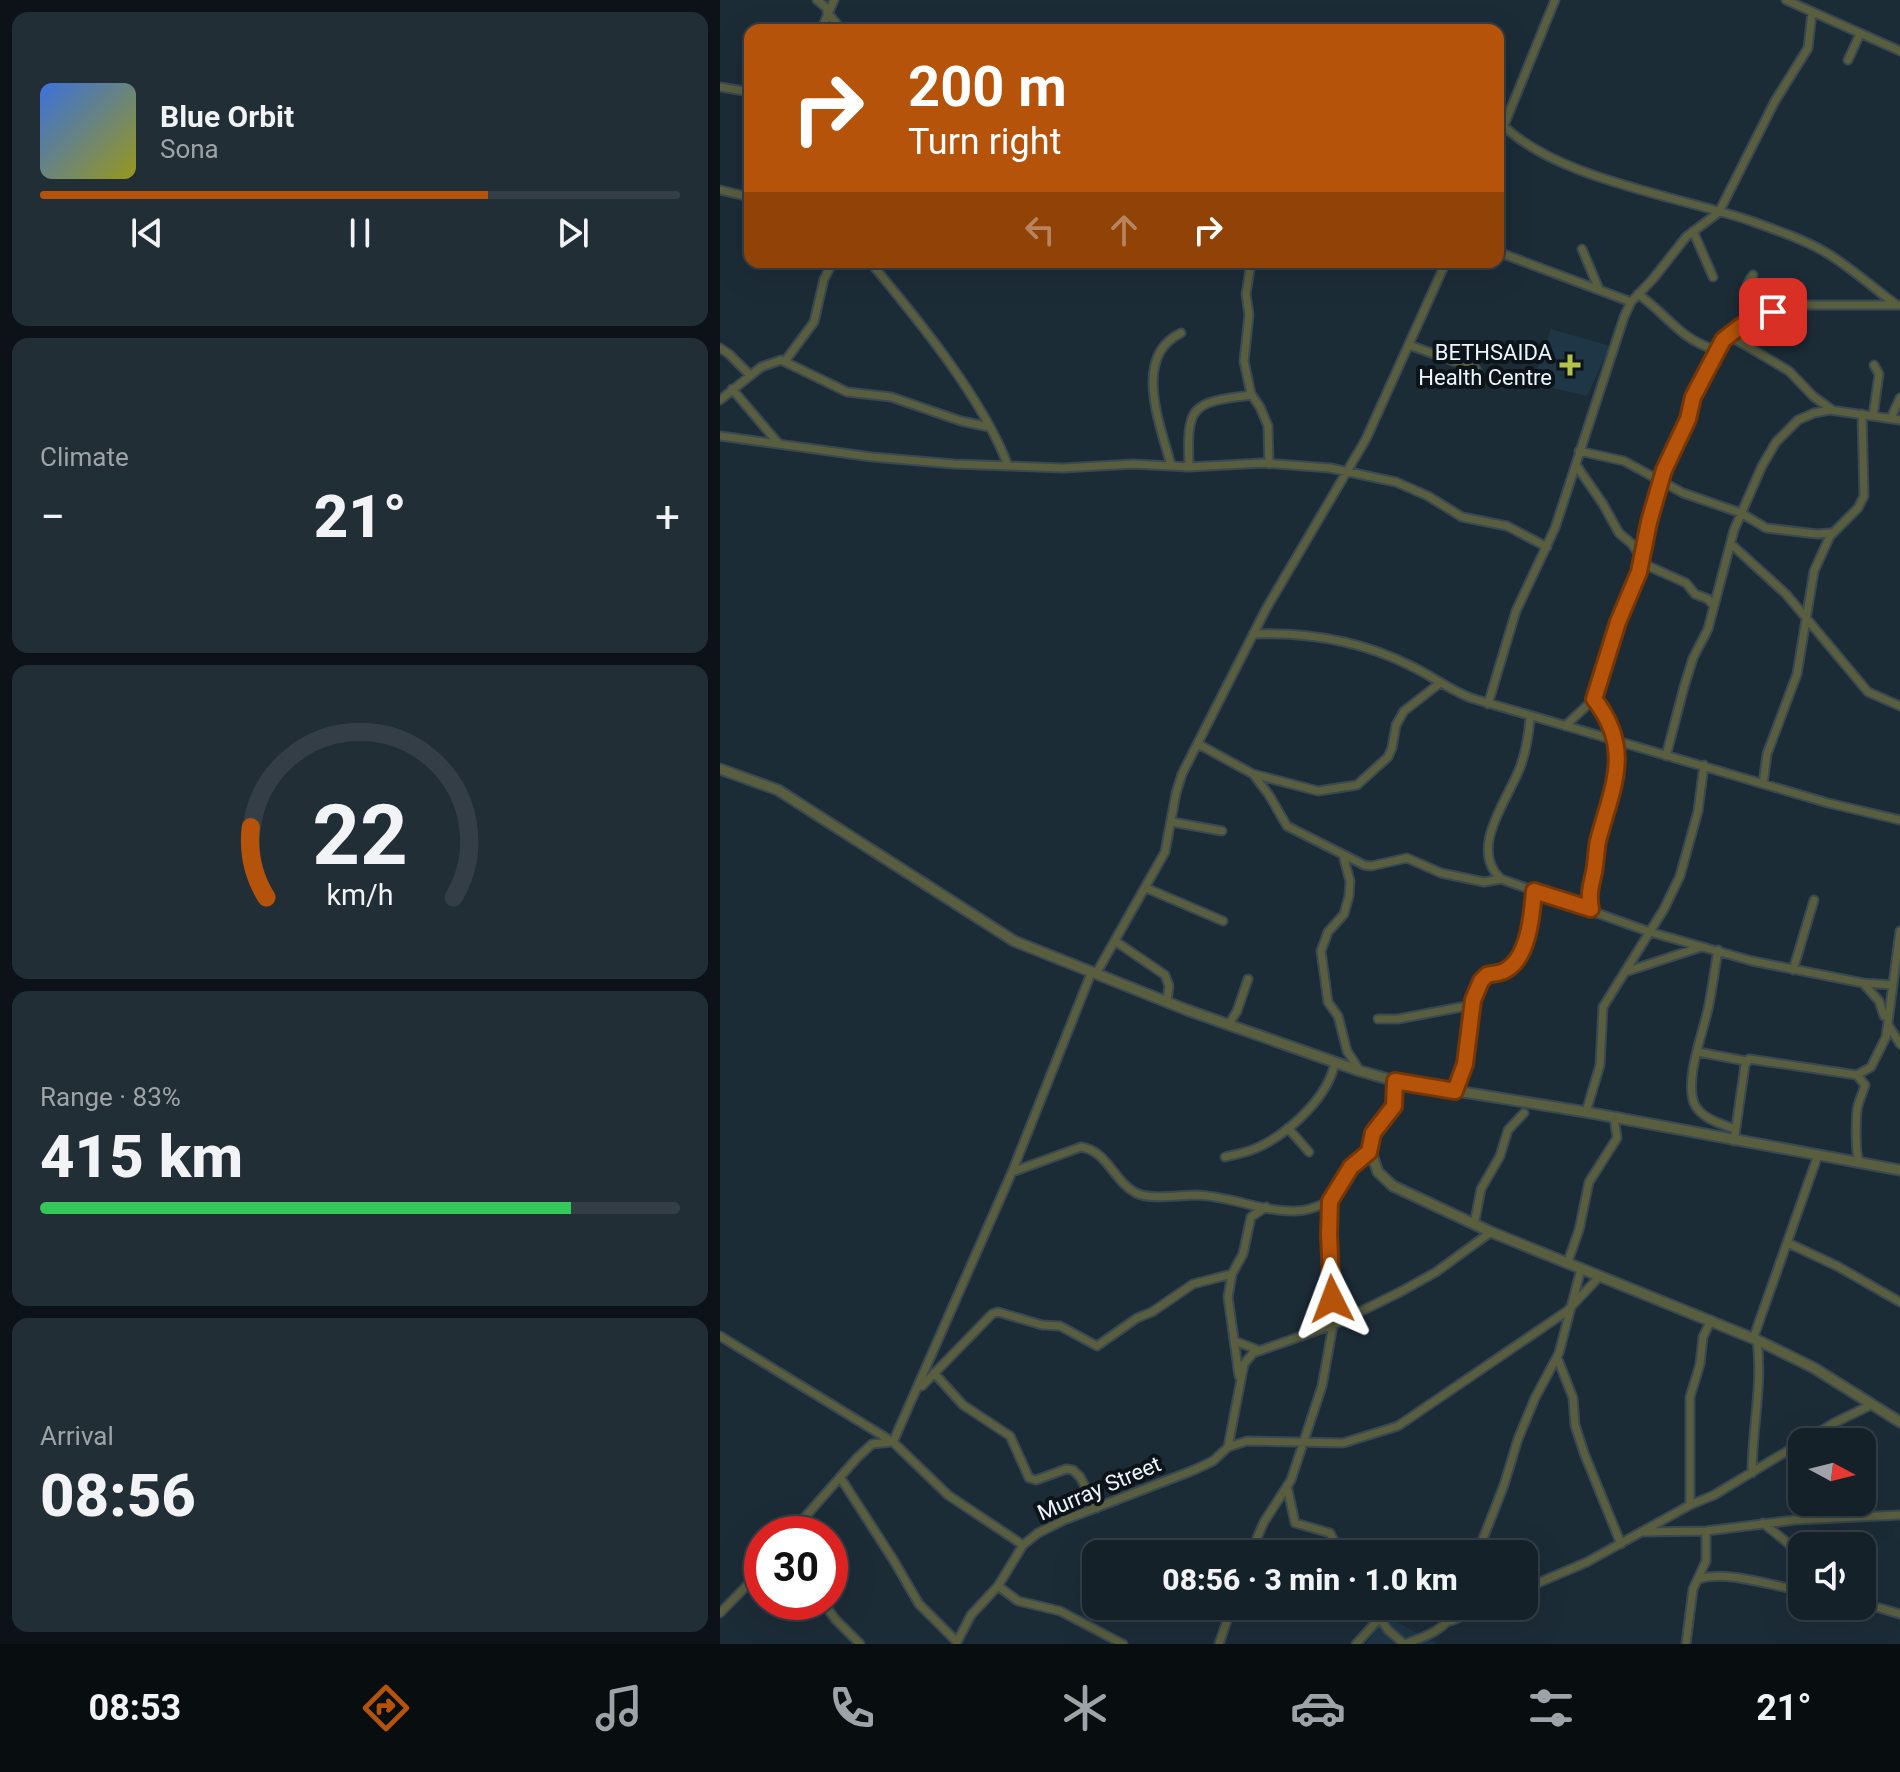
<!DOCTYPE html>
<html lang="en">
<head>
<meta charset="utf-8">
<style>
  body { margin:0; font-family:Roboto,sans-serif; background:#222e35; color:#f1f3f6; height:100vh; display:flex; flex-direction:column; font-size:30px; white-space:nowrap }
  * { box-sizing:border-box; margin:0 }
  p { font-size:26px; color:#9da3a8 }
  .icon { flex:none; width:44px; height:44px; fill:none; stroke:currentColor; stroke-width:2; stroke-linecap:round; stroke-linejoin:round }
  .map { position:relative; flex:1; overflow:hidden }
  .drawer { display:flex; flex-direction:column; gap:12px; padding:12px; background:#0c1217; width:720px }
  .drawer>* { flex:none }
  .banner { position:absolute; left:24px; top:24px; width:760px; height:244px; border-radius:16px; box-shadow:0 8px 32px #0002,0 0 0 2px #343e46; background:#b45309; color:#fff; overflow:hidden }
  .needle { width:52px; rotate:97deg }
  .fabs { position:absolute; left:1068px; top:1428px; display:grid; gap:16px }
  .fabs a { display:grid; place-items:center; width:88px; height:88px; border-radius:16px; background:#152129; box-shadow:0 8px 32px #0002,0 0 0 2px #343e46; font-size:40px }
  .speed { position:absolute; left:24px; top:1516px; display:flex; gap:16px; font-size:40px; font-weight:700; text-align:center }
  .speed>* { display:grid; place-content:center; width:104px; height:104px; border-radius:50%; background:#152129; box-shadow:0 8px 32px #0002,0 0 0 2px #343e46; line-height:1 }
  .speed .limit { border:12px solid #d22; background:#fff; color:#111 }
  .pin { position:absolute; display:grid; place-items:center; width:68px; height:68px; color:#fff; margin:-34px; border-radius:16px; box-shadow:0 4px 12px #0006 }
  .me { position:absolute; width:88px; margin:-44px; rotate:357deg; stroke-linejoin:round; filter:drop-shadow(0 0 6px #0008) }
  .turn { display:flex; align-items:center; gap:28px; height:168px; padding:0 32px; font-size:36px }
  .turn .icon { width:104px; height:104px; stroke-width:2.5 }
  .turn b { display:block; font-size:56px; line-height:68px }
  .lanes { display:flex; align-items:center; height:76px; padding:0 32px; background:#0003; justify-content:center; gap:40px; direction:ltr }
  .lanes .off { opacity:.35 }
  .big { font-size:60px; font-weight:800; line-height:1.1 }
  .drawer .tile { flex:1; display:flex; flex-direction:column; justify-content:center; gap:12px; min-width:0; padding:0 28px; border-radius:16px; background:#222e35 }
  .drawer .dial { align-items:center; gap:0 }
  .dial svg { height:208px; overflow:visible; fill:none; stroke:#343e46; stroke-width:7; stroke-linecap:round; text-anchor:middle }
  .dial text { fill:#f1f3f6; stroke:none }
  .song { display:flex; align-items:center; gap:24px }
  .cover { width:96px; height:96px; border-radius:12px; background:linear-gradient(135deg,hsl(220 70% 55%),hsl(60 70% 35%)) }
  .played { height:8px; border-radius:4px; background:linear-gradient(90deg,#b45309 70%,#343e46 70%) }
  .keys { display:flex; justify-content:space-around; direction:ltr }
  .heat { display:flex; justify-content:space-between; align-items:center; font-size:44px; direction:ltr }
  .charge { height:12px; border-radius:6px; background:linear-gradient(90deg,#34c759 83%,#343e46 0) }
  .trip { position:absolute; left:362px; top:1540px; width:456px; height:80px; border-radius:16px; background:#152129; box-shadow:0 8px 32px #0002,0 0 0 2px #343e46; font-weight:800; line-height:80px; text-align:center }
  .menu { display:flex; height:128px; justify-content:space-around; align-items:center; background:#080d10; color:#9da3a8 }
  .menu .icon { width:56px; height:56px }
  .menu .selected { color:#b45309 }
  .menu b { font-size:36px; color:#f1f3f6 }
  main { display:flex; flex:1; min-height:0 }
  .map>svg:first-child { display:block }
  .built { fill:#1f3646 }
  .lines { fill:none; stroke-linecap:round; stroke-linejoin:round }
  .minor-casing { stroke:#394853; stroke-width:11 }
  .tertiary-casing { stroke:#394853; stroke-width:13 }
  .minor { stroke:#595e3f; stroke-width:7 }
  .tertiary { stroke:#595e3f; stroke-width:9 }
  .route-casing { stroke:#753606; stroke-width:20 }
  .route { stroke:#b45309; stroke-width:14 }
  .poi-dot { fill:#b4c24a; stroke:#0d1419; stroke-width:3 }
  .labels { text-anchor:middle; stroke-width:8; stroke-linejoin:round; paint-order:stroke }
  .poi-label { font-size:22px; fill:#eaf5fc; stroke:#0d1419; text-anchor:end }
  .street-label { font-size:22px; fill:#eaf5fc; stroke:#0d1419 }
</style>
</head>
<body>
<main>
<section class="drawer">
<div class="tile">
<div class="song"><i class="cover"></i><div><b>Blue Orbit</b><p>Sona</p></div></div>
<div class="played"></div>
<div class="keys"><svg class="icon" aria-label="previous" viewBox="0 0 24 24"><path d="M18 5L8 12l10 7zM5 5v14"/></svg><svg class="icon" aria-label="pause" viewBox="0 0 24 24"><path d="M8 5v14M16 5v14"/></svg><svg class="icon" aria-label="next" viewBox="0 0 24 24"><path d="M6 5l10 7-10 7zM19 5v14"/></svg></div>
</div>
<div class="tile"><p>Climate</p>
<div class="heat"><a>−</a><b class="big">21°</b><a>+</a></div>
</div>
<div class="tile dial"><svg viewBox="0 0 100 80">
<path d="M14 69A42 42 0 1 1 86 69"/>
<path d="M14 69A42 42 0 0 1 8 42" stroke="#b45309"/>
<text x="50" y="56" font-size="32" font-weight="700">22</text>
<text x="50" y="72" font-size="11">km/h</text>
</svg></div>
<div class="tile"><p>Range · 83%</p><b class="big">415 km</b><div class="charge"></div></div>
<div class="tile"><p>Arrival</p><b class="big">08:56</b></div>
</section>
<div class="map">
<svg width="1180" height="1644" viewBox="0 0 1180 1644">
  <rect width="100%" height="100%" fill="#1c2c37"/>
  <path class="built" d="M831,329L890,346L867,396L812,383Z
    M666,1616L717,1644H646Z"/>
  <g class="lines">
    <g class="minor-casing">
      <path id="minor" d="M97,0L109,10
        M1066,0L1180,51
        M107,12L122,30
        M101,30L114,0
        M1128,60L1140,34
        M0,87L30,92
        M778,120C830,178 958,196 1031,221C1056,230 1083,239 1105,252C1129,266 1151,286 1174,303
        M778,140L835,0
        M0,190L30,197
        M973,231L993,277
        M862,249L878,287
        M778,252L911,302
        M150,262C196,317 264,400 288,466
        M530,269L526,294L529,315L524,361L531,394L540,407L548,426L549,464
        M1033,275C1021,289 1027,305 1033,320
        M918,294C948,315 959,339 996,350
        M1008,335L1069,371L1093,396L1112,410
        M689,345L756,369
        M0,348L9,354L30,375
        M65,361L94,322L104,279L113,262
        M12,389L59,444
        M0,400L41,367L61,360L127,392L171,397L241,421L269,427
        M1153,416L1159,374L1154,365
        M1171,418L1180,398
        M0,436L152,457L234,464L343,468L413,464L469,467L542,463L610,468L676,482L708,496L742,517L787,526L827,547
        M859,451L904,461L963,493L1021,513L1046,528L1097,534L1111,533
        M451,465C440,424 412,356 461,333
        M856,465L883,504L899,533L912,544L926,565L966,583L975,594L988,599L993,605
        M469,467C467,407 469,402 532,395
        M1011,544L1066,594L1148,692L1180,706
        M533,634C588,632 642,641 691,666C712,676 730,690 751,698L1108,803L1180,820
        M768,704L796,611L835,528L904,317L911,302L933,279L966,237L999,212L1055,101L1088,48L1092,13
        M810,717C809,733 806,750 801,765C790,797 747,848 781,879L930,932L1032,961L1143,983L1172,985
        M845,726L874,699L879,687L898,622L919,572L925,538L944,470L968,419L973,397L1003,340L1021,326L1075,305H1180
        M478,744L533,774L549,795L567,826L644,865L651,866L687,858L721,873L764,882L781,879
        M946,756L964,687L973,658L988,629L1014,530L1042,466L1056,442L1078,420L1094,413L1110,410L1180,420
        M533,774L598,791L637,785L668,757L672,748L676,725L684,711L720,683
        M1043,784L1047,754L1077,674L1094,571L1110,536L1138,508L1144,496L1142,414
        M452,822L502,831
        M623,855L630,881L629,896L624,914L608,932L601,951L608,1002L618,1016L627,1051L640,1071
        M426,888L503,921
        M871,909C868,895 870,886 874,872C876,862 875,851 878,841C892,787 913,749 874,699
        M395,941L445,975L449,986L447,1001
        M998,950C995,967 993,983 990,999C986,1027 964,1076 974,1103C980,1118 1001,1124 1015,1129
        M1073,970L1094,900
        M908,971L981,947
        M377,972L445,852L456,793L462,774L546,609L646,439L726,262
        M1143,983L1159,1001L1164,1016
        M658,1019H678L752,1005
        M509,1024L517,1011L528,979
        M1169,1026L1180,1044
        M978,1052L1026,1061
        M1137,1075L1145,1085C1143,1093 1138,1102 1137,1110C1136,1121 1135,1152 1139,1161
        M735,1091L745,1064L755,992L767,975C773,973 780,974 786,970C809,957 812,914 814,891
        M866,1112L880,1065L883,1007L944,909L960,876L978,811L984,765
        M568,1128L589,1152
        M1014,1141L1025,1065L1029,1059L1137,1075L1151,1067L1166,1037L1180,931
        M505,1157C517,1154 530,1152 541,1146C571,1131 609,1096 615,1062
        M292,1172L361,1147C388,1151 393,1181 416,1193C430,1200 460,1195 477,1195C510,1196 542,1212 575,1211C588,1211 598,1206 610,1201
        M754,1225L761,1189L780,1156L788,1130L804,1113
        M1068,1243L1117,1266L1180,1302
        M847,1264L859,1230L869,1182L897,1138L894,1117
        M0,1336L173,1442L228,1495L303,1545
        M1033,1339L1098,1155
        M515,1341L538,1350
        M837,1357L853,1398L855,1425L864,1453L901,1544
        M214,1373L243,1405L290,1436L309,1478L316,1480L346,1469L353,1470L360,1477L377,1508
        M519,1376L508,1297L512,1274L523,1254L531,1217L546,1207
        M202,1386L272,1314L278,1312L322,1325L340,1326L377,1346L417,1318L432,1312L473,1284L512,1274
        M173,1442L292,1172L372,971
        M508,1447L524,1364L533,1353L613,1325L682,1291L716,1272L771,1232
        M1032,1473C1032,1429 1043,1384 1037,1340
        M120,1477L174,1561L199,1604L237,1642
        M567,1486L575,1523L610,1533L621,1554
        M970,1505V1397L980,1364L983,1337L991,1320
        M1043,1523L1069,1544L1082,1567
        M923,1532L986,1531L1075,1520L1180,1515
        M70,1534L137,1458L152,1444L171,1442
        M530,1554L544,1522L571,1480L602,1386L613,1325L609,1235L610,1201L631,1167L649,1152
        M757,1554L784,1485L798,1439L815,1398L839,1353L861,1269
        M979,1579C1006,1570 1053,1586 1082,1591
        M278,1586L298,1601L340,1611L403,1644
        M804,1589L867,1562L970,1505L994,1495L1114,1423L1151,1405
        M103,1602L115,1619L140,1644
        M1142,1603L1180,1614
        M651,1606L668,1630L684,1644
        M0,1613L42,1570
        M731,1621L766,1606
        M236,1644L251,1615L278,1586L303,1545L318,1533L344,1520L474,1470L493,1461L508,1447L527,1441L623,1443L678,1426L847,1311L880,1276
        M499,1644L512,1606
        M636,1644L659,1619
        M684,1644C705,1637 729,1629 737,1606
        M966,1644L973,1589L986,1561V1531"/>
    </g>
    <g class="tertiary-casing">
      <path id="tertiary" d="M0,769L58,790L294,941L467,1010L640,1071L675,1081L866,1112L1180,1170
        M675,1081L674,1106L653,1133L649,1147L658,1172L673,1186L771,1232L1037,1340L1094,1368L1180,1422"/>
    </g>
    <use href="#minor" class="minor"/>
    <use href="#tertiary" class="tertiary"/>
  </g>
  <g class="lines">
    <g class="route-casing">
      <path id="route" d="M612,1299L609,1235L610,1201L631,1167L649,1152L653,1133L674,1106L675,1081L735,1091L745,1064L753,1000L761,981L767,975C773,973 780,974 786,970C809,957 812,914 814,891L871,909C868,895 871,886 874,872C876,862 876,851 878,841C892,787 914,750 874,699L898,622L919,572L929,522L944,470L968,419L973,397L1003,340L1021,326L1053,312"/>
    </g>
    <use href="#route" class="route"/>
  </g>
  <path class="poi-dot" d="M846 353h8v8h8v8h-8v8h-8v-8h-8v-8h8z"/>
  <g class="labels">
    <g class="poi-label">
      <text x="832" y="360">BETHSAIDA<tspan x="832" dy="25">Health Centre</tspan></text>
    </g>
    <g class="street-label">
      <text transform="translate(379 1488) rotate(-23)" y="8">Murray Street</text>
    </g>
  </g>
</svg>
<div class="fabs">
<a><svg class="needle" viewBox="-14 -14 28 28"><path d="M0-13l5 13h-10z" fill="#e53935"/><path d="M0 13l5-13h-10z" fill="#9da3a8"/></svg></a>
<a><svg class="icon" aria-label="sound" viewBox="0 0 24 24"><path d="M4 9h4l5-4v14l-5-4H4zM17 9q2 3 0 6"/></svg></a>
</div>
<div class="speed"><div class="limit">30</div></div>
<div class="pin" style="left:1053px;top:312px;background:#d93025"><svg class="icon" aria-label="arrive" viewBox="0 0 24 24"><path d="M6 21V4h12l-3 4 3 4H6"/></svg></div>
<svg class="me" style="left:612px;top:1299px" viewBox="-20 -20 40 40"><path d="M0-17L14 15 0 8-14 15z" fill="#b45309" stroke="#fff" stroke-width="4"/></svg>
<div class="trip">08:56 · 3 min · 1.0 km</div>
<div class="banner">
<div class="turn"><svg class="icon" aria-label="right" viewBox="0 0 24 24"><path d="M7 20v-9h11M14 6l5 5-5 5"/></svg><div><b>200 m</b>Turn right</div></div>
<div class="lanes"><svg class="icon off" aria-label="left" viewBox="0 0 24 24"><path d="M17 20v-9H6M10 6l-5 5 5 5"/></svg><svg class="icon off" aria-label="ahead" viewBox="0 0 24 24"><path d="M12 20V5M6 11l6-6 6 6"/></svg><svg class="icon" aria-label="right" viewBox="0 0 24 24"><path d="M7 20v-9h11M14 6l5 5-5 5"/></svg></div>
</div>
</div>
</main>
<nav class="menu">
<b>08:53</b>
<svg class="icon selected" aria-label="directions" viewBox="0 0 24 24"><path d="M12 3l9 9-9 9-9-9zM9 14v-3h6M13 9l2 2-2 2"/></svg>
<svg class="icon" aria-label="music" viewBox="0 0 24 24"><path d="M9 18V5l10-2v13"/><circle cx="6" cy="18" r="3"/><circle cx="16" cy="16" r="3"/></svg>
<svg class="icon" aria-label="phone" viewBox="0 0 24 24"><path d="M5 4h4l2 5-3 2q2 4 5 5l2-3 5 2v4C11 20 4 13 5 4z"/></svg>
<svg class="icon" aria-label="climate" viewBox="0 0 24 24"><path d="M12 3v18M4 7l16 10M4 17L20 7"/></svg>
<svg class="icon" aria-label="car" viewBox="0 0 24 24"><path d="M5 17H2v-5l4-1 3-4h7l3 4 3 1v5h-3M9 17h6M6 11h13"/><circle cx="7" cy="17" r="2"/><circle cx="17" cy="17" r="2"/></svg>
<svg class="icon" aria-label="filters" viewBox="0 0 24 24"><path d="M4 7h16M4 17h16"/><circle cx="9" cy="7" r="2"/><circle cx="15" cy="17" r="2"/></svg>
<b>21°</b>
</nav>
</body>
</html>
